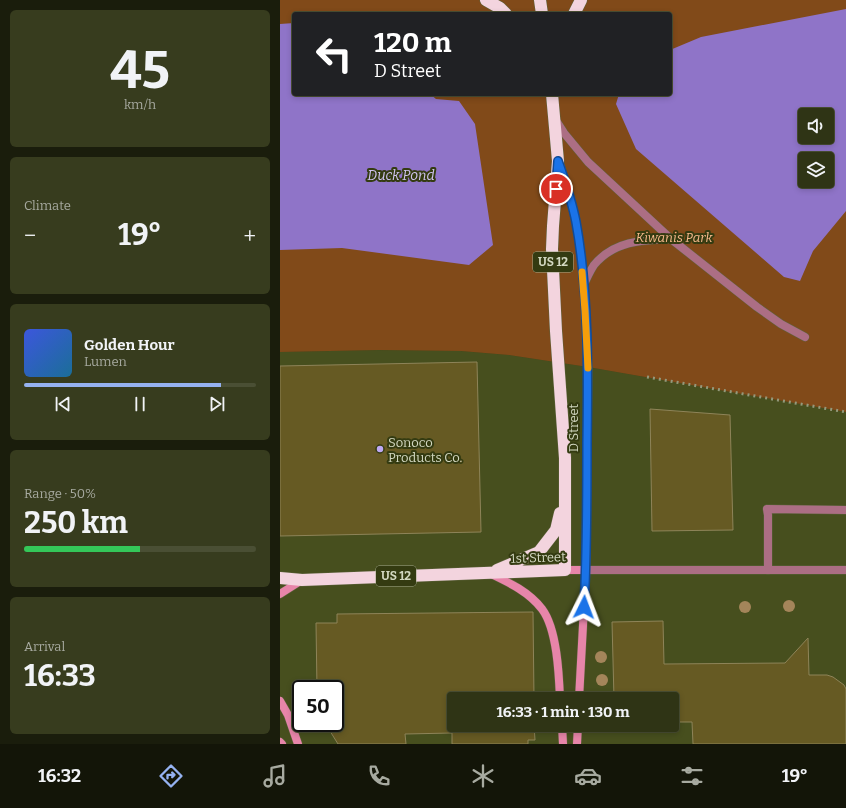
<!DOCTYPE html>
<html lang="en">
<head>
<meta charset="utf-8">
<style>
  body { margin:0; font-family:Bitter,serif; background:#373c1e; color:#f1f3f6; height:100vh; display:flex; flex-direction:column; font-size:15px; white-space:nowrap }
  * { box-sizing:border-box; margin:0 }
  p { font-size:13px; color:#a7aaa0 }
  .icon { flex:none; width:22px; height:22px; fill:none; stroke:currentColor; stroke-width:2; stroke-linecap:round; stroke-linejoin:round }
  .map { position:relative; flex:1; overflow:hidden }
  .details { display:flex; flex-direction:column; gap:10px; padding:10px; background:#1a1d0c; width:280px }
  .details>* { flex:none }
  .top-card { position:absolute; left:12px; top:12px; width:380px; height:84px; border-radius:4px; box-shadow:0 2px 6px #0003,0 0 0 1px #4a4f34; background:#202124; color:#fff; overflow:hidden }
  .tools { position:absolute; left:518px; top:108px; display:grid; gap:8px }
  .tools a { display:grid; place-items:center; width:36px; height:36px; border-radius:4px; background:#2f3415; box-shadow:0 2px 6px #0003,0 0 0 1px #4a4f34; font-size:20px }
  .speed { position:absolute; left:12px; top:680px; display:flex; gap:8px; font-size:20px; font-weight:700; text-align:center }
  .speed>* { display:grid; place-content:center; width:52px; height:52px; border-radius:50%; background:#2f3415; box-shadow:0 2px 6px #0003,0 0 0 1px #4a4f34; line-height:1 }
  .speed .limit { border:2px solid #111; border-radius:6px; background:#fff; color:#111 }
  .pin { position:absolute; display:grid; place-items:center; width:34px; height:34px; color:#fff; margin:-17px; border:2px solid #fff; border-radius:50%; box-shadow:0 1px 4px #0007 }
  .me { position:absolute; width:44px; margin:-22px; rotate:3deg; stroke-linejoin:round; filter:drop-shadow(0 0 3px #0008) }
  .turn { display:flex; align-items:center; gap:14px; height:84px; padding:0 16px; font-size:18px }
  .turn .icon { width:52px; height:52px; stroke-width:2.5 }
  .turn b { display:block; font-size:28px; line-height:34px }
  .big { font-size:30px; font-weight:700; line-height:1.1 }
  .details .card { flex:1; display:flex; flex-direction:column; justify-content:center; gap:6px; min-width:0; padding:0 14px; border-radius:6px; background:#373c1e }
  .details .dial { align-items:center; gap:0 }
  .dial b { font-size:52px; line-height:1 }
  .song { display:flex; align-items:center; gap:12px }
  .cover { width:48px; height:48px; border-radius:6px; background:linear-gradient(135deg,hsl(230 70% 55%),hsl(200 70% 35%)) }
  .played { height:4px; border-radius:2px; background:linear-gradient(90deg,#95b2f1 85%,#4a4f34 85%) }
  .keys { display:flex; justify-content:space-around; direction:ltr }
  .heat { display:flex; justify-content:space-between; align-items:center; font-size:22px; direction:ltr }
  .charge { height:6px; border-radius:3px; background:linear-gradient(90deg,#34c759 50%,#4a4f34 0) }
  .trip { position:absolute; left:167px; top:692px; width:232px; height:40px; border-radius:4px; background:#2f3415; box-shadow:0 2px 6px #0003,0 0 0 1px #4a4f34; font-weight:700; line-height:40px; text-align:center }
  .tab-bar { display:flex; height:64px; justify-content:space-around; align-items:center; background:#131508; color:#a7aaa0 }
  .tab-bar .icon { width:28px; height:28px }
  .tab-bar .on { color:#95b2f1 }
  .tab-bar b { font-size:18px; color:#f1f3f6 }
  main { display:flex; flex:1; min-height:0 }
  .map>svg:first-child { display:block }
  .built { fill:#474f1e; fill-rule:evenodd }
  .green { fill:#814a19; fill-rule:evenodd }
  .water { fill:#8f74c8; fill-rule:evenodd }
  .building { fill:#665a23; stroke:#8e8459 }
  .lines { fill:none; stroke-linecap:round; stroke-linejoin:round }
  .lane-casing { stroke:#5d623d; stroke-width:9 }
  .street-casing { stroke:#5d623d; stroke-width:9 }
  .secondary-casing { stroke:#5d623d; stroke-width:9 }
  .highway-casing { stroke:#5d623d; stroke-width:13 }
  .lane { stroke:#ac6e84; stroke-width:8 }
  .street { stroke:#ac6e84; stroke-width:8 }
  .secondary { stroke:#e785a9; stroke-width:8 }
  .highway { stroke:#f3d4de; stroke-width:12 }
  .rail { stroke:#94997b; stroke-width:3; stroke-dasharray:2 4; stroke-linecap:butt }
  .tree { fill:#a4855a }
  .route-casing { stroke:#114b97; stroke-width:10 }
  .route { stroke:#1a73e8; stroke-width:7 }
  .slow { stroke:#f59e0b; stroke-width:7 }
  .poi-dot { fill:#bfa9f4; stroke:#343b11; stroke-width:1.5 }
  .labels { text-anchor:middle; stroke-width:4; stroke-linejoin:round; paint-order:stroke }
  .shield { fill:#343b11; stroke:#a3a98c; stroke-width:1 }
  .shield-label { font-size:12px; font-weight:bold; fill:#d3d8c1 }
  .park-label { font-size:13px; font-style:italic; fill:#f7b98c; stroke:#343b11 }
  .street-label { font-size:13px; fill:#d3d8c1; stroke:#343b11 }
  .poi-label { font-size:13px; fill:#d3d8c1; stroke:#343b11; text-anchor:start }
  .water-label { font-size:14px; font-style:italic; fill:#cfc3ef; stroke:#343b11 }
</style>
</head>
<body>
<main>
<section class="details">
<div class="card dial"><b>45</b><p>km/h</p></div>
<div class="card"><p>Climate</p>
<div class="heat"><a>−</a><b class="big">19°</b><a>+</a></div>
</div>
<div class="card">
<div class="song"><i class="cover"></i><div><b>Golden Hour</b><p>Lumen</p></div></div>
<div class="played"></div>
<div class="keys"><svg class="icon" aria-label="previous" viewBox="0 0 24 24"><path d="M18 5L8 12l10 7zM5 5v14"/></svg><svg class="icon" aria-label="pause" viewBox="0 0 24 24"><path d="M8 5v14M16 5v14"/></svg><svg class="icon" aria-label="next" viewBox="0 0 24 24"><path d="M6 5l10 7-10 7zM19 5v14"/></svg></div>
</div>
<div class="card"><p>Range · 50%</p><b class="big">250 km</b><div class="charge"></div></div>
<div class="card"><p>Arrival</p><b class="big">16:33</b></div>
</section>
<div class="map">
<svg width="566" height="744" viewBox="0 0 566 744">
  <rect width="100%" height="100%" fill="#3f451c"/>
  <path class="built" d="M99,350L181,351L229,355L308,367L566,412V744H0V352ZM21,689H55V723H21ZM174,699H392V725H174Z"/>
  <path class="green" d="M0,0H566V412L308,367L229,355L181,351L99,350L0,352ZM14,14H390V94H14ZM525,115H547V137H525ZM525,159H547V181H525Z"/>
  <path class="water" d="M566,9V211L533,251L520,281L504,277L356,149L336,104L339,94H390V50L421,37ZM525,115H547V137H525ZM525,159H547V181H525Z
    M14,23V94H150L156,99L179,101L195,124L213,245L189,265L62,248L0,250V24Z"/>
  <path class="building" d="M197,362L201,532L0,536V366Z
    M370,409L450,415L453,530L372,531Z
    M253,612L254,699H174V725H254L255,740H248V744H172V733L125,734L126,744H58L45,723H55V689H37L36,623H57V614Z
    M383,621L384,664L505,663L528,638L529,675H547L553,677L564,685L566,689V744H413L412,722H392V699H334L332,622Z"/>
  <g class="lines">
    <g class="lane-casing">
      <path id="lane" d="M275,119L284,133L308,162L391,239L477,307L501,324L525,337
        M304,284C307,278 310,271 314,265C334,241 361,240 391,239
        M488,570V515L487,509L566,510"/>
    </g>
    <g class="street-casing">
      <path id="street" d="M306,570H566"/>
    </g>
    <g class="secondary-casing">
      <path id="secondary" d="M280,165C286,184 292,202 296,221C305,269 306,319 308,367L306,570L299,699
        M285,570H306
        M211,574C230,583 249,592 262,609C277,629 279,674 280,699
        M0,594L22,580
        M0,701L8,715L18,744
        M282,725L283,744
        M0,742L2,744
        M297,744L298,725"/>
    </g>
    <g class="highway-casing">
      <path id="highway" d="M206,0L220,8L226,14
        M260,0L262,14
        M294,14L301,0
        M217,570L259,552L276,530L280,513
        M0,578L22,580L285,570V458L276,331L272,249L273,226L278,161L272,94"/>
    </g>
    <use href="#lane" class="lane"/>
    <use href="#street" class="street"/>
    <use href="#secondary" class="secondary"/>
    <use href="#highway" class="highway"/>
    <path class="rail" d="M367,377L566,412"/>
  </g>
  <g class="tree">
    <circle cx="509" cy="606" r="6"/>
    <circle cx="465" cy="607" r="6"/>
    <circle cx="321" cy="657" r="6"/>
    <circle cx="322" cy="680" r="6"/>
  </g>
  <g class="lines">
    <g class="route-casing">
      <path id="route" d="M276,189L278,161C285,181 292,201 296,222C309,294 308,371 307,443C307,498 307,553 304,607"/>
    </g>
    <use href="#route" class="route"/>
    <path class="slow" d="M302,272L305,311L308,368"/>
  </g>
  <circle class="poi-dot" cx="100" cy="449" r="4"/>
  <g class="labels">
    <g class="shield">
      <rect x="253" y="252" width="40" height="20" rx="3"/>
      <rect x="96" y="566" width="40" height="20" rx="3"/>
    </g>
    <g class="shield-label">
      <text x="273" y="266">US 12</text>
      <text x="116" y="580">US 12</text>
    </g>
    <g class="park-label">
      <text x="394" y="242">Kiwanis Park</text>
    </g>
    <g class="street-label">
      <text transform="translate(293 428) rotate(-90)" y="5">D Street</text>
      <text transform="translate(258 557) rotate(-2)" y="5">1st Street</text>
    </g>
    <g class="poi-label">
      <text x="108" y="447">Sonoco<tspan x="108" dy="15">Products Co.</tspan></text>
    </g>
    <g class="water-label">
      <text x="121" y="180">Duck Pond</text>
    </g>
  </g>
</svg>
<div class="tools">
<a><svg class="icon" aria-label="sound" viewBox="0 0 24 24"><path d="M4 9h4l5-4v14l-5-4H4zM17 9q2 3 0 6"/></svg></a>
<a><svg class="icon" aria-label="layers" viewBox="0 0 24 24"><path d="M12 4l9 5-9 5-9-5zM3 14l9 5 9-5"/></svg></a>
</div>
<div class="speed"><div class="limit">50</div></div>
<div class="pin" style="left:276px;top:189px;background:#d93025"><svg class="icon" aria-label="arrive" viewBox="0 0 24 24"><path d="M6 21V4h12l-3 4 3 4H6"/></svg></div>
<svg class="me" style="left:304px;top:607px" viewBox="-20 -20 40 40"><path d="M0-17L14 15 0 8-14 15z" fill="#1a73e8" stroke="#fff" stroke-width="4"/></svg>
<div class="trip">16:33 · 1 min · 130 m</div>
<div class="top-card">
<div class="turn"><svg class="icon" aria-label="left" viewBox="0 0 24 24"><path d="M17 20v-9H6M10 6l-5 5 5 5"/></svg><div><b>120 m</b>D Street</div></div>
</div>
</div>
</main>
<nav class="tab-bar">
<b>16:32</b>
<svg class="icon on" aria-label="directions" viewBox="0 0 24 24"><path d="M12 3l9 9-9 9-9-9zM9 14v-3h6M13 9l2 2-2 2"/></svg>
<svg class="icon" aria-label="music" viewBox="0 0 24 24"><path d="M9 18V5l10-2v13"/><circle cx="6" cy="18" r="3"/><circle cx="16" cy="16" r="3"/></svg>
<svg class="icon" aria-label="phone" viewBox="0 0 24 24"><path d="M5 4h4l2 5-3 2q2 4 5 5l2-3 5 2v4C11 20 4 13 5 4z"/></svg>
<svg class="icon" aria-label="climate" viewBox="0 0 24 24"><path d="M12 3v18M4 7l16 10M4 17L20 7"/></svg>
<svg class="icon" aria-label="car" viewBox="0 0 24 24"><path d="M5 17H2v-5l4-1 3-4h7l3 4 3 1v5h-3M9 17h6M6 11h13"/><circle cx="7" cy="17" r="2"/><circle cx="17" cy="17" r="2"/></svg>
<svg class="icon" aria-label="filters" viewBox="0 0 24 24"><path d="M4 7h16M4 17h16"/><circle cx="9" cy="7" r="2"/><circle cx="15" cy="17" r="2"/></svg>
<b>19°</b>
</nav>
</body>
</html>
